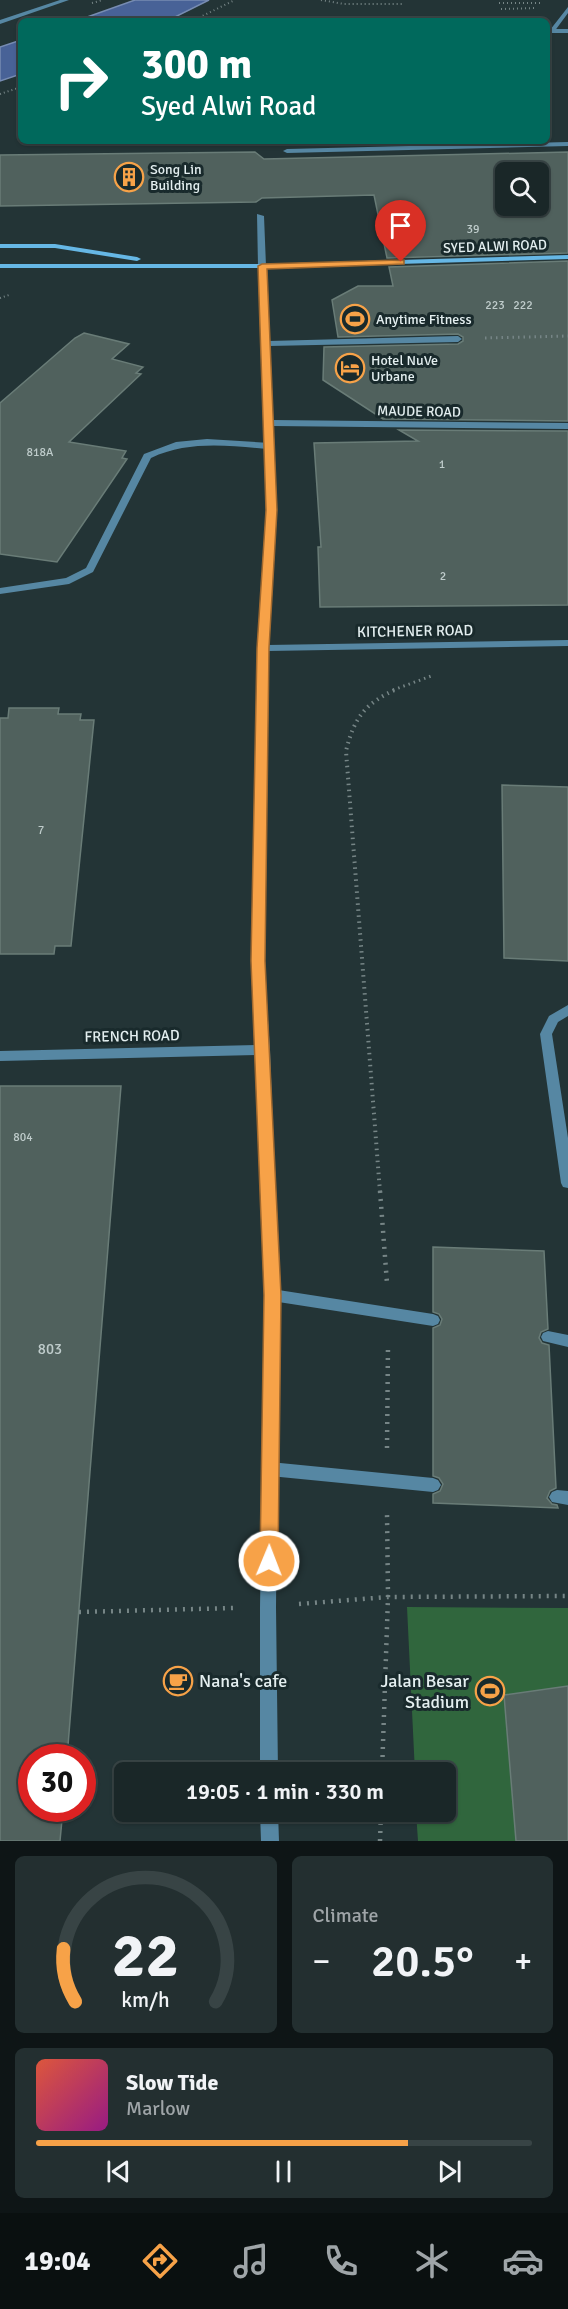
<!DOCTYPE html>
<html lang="en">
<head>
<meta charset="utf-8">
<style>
  body { margin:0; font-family:Signika,sans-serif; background:#232f30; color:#f1f3f6; height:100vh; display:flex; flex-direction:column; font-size:22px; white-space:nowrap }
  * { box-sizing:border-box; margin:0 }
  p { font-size:20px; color:#9fa5a8 }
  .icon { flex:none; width:33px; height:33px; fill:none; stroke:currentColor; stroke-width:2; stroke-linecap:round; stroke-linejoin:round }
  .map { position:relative; height:1841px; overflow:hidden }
  .drawer { display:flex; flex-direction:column; gap:15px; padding:15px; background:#0e1516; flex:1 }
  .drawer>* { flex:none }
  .top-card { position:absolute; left:18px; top:18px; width:532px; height:126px; border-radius:9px; box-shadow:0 2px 4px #0004,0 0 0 2px #384445; background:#00695c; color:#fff; overflow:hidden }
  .buttons { position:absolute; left:495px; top:162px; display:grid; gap:12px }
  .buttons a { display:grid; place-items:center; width:54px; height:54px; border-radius:9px; background:#1a2728; box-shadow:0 2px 4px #0004,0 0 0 2px #384445; font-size:30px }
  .speed { position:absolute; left:18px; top:1744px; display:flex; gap:12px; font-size:30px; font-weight:700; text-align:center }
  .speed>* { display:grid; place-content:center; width:78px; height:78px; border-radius:50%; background:#1a2728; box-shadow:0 2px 4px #0004,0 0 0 2px #384445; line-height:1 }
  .speed .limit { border:9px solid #d22; background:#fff; color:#111 }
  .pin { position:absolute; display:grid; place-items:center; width:51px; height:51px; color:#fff; margin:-62px -26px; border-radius:50% 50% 50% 0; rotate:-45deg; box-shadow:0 0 6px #0007 }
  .pin .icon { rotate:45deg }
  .me { position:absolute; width:66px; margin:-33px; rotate:1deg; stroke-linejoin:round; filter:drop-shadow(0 0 4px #0008) }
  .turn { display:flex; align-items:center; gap:21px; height:126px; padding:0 24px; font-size:27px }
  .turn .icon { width:78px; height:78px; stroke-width:2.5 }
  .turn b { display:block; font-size:42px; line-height:51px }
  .big { font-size:45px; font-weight:600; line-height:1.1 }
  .drawer .tile { flex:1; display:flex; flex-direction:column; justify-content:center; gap:9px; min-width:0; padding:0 21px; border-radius:9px; background:#232f30 }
  .drawer .dial { align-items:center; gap:0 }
  .dial svg { height:156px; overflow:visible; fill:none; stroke:#384445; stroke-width:7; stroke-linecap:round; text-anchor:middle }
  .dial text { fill:#f1f3f6; stroke:none }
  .song { display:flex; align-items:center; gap:18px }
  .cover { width:72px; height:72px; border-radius:9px; background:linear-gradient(135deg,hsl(10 70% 55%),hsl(310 70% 35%)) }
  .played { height:6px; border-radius:3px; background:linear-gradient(90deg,#f7a248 75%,#384445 75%) }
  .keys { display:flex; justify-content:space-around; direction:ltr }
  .heat { display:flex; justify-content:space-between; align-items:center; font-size:33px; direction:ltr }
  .drawer .tiles { flex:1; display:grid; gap:15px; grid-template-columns:1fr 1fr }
  .tile:last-child { grid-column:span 2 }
  .trip { position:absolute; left:114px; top:1762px; width:342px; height:60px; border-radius:9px; background:#1a2728; box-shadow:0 2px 4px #0004,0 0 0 2px #384445; font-weight:600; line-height:60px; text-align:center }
  .tabs { display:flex; height:96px; justify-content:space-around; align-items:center; background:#0a1010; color:#9fa5a8 }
  .tabs .icon { width:42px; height:42px }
  .tabs .on { color:#f7a248 }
  .tabs b { font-size:27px; color:#f1f3f6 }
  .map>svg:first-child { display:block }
  .green { fill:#30663d }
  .water { fill:#486297; stroke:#778cb2; stroke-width:1.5 }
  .building { fill:#50615d; stroke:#697c77; stroke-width:1.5; fill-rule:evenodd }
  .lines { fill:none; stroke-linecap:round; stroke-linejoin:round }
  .path-far3 { stroke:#768586; stroke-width:2; stroke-dasharray:1 3; stroke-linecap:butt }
  .path-far2 { stroke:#768586; stroke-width:3; stroke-dasharray:1.5 4; stroke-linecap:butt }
  .path-far1 { stroke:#768586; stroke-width:4; stroke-dasharray:1.5 4.5; stroke-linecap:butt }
  .path { stroke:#768586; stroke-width:4.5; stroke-dasharray:2 6; stroke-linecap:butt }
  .lane { fill:#5687a3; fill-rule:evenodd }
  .street { fill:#5687a3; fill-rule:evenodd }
  .secondary { fill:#66b7e5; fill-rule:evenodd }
  .route { fill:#f7a248; stroke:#a1692f; stroke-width:1.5 }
  .labels { text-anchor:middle; stroke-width:6; stroke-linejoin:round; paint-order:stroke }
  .number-label { font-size:12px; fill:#bfcccb }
  .far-poi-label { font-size:14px; fill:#e4eff0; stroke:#192a2c; text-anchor:start }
  .far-street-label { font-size:14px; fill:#e4eff0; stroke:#192a2c }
  .street-label { font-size:15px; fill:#e4eff0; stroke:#192a2c }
  .near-number-label { font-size:15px; fill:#bfcccb }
  .near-poi-label { font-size:18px; fill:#e4eff0; stroke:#192a2c; text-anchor:start }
</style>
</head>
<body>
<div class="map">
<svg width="568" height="1841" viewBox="0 0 568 1841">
  <rect width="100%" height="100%" fill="#233436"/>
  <path class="green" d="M407,1607L568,1608V1841H418L416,1812H446V1773H415Z"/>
  <path class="water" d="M135,0H209L167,21H76Z
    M21,40V74L0,81V47Z"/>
  <path class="building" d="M255,152L264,159L568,152V253L387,258L374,195L262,198L256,202L0,206V155ZM506,172H538V206H506Z
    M568,261V421L383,419L323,380L324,347L458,344L463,341V337L458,334L338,337L332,300L358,286H393L389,267Z
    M84,333L129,344L112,359L143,367L136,373L141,374L69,442L126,451L122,458L127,459L57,562L0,554V403L75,338Z
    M399,430L568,431V605L320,607L318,547H321L314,443L418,441Z
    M9,708H59L58,714H81L80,720H94L71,946H55L54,954H0V718H8Z
    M502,785L568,787V961L504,958Z
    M0,1086H121L67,1758H32V1809H63L60,1841H0Z
    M433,1247L544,1251L548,1329L541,1332L539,1338L542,1343L549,1345L556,1488L550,1491L547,1498L552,1504L557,1505L558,1508L433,1503V1494L440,1491L443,1484L439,1478L433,1476V1328L440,1325L442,1319L439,1314L433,1312Z
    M568,1686V1841H516L504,1695Z"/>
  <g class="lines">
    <path class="path-far3" d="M321,0L344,4H403
      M92,3L103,0
      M499,3H540
      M501,9L536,8
      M192,21L235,0
      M0,94L21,87
      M0,298L9,295"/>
    <path class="path-far2" d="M485,338L568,336
      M393,690L434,675"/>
    <path class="path-far1" d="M380,1192L346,751C354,718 365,703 397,689"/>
    <path class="path" d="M380,1191L387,1283
      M387,1448L388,1345
      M299,1604L388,1597L568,1596
      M79,1612L235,1608
      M382,1773L388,1597L387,1513
      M380,1841L381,1812"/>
    <path class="lane" d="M568,7V13L554,32H550V30Z
      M257,214L264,216L266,266L262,268L258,266Z
      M207,439L270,443L275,446L270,449C229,446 189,440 151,458L93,572L69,584L0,594V588L66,578L86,568L144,454L176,442Z
      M568,1005V1016L558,1022L552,1034L568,1138V1188L563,1187L561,1183L540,1034L549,1016Z
      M272,1289L433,1314L438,1316L440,1320L438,1324L433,1326L272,1301L267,1299L265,1295L267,1291Z
      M548,1331L568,1335V1347L543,1341L541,1337L543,1333Z
      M270,1462L433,1478L438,1480L441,1485L438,1490L433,1492L270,1476L265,1474L262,1469L265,1464Z
      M557,1490L568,1491V1505L552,1502L549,1497L552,1492Z"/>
    <path class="street" d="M60,0H69L0,24V20Z
      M568,29V33H552L549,31L552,29Z
      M568,142V146L287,153L283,151L287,149Z
      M259,264L266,266L269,341L458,336L462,339L458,342L269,346L272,420L568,423V429L272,426L276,510L268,645L568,640V646L268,651L264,961L270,1050L279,1295L276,1607L278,1773H260V1607L265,1295L258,1055L0,1061V1051L257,1045L252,961L258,648L266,510Z
      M260,1812H278L279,1841H261Z"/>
    <path class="secondary" d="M0,244H55L137,257L141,259L137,261L55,248H0Z
      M568,255V259L262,268H0V264H262Z"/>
  </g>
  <path class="route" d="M401,260H404V264L267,269L277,510L269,648L265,961L281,1295L278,1561L275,1567L269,1569L263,1567L260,1561L264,1295L251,961L257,648L266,510L258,266L262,264Z"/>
  <defs>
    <g id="building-ring" transform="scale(1.5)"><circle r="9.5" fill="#192a2c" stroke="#f7a248" stroke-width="1.5"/><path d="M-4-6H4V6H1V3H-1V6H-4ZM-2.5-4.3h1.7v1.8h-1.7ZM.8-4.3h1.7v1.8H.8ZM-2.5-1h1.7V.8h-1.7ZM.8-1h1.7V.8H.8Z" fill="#f7a248"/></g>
    <g id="stadium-ring" transform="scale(1.5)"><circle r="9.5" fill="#192a2c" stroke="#f7a248" stroke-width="1.5"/><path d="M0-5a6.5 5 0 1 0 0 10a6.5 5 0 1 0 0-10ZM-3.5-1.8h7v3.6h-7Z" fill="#f7a248"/></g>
    <g id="hotel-ring" transform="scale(1.5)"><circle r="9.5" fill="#192a2c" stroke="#f7a248" stroke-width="1.5"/><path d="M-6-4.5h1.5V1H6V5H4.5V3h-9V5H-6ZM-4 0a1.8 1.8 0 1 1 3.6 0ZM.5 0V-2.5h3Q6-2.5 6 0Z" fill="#f7a248"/></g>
    <g id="cafe-ring" transform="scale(1.5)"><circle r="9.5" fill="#192a2c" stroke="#f7a248" stroke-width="1.5"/><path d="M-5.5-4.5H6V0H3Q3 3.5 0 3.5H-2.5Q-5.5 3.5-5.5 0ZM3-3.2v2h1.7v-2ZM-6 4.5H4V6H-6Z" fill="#f7a248"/></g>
  </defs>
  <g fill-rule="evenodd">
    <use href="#building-ring" x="129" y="177"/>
    <use href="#stadium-ring" x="355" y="319"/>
    <use href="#hotel-ring" x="350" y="368"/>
    <use href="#cafe-ring" x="178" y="1681"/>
    <use href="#stadium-ring" x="490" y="1691"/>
  </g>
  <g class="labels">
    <g class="number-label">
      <text x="473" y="233">39</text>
      <text x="495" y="309">223</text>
      <text x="523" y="309">222</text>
      <text x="40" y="456">818A</text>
      <text x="442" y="468">1</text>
      <text x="443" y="580">2</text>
      <text x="41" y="834">7</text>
      <text x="23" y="1141">804</text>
    </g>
    <g class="far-poi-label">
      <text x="150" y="174">Song Lin<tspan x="150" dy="16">Building</tspan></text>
      <text x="376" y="324">Anytime Fitness</text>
      <text x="371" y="365">Hotel NuVe<tspan x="371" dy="16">Urbane</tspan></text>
    </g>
    <g class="far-street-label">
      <text transform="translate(495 246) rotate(-2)" y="5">SYED ALWI ROAD</text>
      <text transform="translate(419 411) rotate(1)" y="5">MAUDE ROAD</text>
    </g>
    <g class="street-label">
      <text transform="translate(415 631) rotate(-1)" y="5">KITCHENER ROAD</text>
      <text transform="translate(132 1036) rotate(-1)" y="5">FRENCH ROAD</text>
    </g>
    <g class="near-number-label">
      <text x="50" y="1354">803</text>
    </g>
    <g class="near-poi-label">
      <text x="199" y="1687">Nana's cafe</text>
      <text x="469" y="1687" text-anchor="end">Jalan Besar<tspan x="469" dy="21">Stadium</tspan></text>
    </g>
  </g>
</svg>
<div class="buttons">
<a><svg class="icon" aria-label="search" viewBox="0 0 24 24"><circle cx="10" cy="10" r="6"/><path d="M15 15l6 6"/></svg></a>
</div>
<div class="speed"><div class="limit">30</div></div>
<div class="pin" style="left:401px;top:262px;background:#d93025"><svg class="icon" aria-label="arrive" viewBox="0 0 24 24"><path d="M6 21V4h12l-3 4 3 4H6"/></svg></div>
<svg class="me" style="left:269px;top:1561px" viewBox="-20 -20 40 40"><circle r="17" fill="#f7a248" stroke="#fff" stroke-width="3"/><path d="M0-11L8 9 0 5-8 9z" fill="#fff"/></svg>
<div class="trip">19:05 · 1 min · 330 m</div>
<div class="top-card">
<div class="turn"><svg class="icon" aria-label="right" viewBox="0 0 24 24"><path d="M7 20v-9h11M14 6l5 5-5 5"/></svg><div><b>300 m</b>Syed Alwi Road</div></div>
</div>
</div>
<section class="drawer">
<div class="tiles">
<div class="tile dial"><svg viewBox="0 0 100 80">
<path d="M14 69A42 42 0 1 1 86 69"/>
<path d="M14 69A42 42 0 0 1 8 42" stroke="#f7a248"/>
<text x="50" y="56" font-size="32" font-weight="700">22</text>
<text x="50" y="72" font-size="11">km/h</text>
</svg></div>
<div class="tile"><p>Climate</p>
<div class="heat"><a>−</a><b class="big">20.5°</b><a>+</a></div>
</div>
<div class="tile">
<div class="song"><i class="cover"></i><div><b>Slow Tide</b><p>Marlow</p></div></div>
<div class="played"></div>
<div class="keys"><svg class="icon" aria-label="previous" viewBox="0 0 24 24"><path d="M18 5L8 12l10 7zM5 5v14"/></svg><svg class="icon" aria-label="pause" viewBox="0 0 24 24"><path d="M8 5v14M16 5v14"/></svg><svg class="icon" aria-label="next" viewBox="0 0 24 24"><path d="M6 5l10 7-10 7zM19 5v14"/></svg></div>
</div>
</div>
</section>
<nav class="tabs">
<b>19:04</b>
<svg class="icon on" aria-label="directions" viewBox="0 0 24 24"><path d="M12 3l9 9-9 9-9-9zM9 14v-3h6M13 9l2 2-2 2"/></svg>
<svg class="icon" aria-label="music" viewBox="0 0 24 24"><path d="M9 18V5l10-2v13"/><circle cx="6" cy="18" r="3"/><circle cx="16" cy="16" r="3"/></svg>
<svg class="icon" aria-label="phone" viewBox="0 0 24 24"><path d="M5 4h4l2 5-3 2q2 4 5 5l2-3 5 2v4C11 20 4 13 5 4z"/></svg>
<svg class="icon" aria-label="climate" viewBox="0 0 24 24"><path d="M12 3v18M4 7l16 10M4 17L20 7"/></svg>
<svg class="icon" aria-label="car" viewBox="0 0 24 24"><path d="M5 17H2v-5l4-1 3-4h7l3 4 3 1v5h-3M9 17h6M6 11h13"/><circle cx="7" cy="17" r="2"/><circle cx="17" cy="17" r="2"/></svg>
</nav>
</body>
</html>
